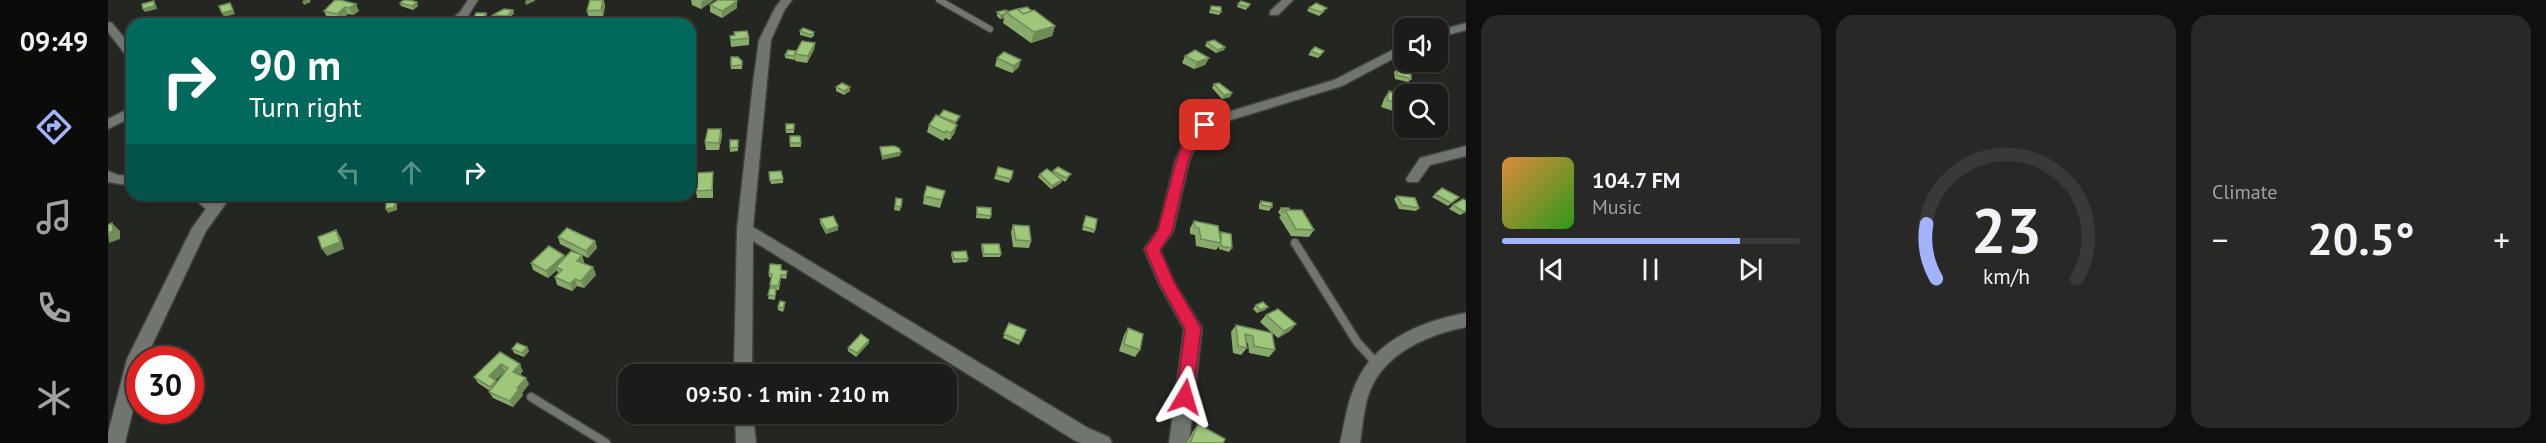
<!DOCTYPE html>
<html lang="en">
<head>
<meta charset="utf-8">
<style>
  body { margin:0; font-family:"PT Sans",sans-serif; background:#282926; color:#f1f3f6; height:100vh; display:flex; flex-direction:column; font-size:22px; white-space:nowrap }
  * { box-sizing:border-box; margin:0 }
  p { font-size:20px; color:#a0a1a2 }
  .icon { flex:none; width:33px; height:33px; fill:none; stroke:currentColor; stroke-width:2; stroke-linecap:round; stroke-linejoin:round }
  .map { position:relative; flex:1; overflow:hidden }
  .drawer { display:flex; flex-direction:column; gap:15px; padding:15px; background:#0f0f0e; width:1080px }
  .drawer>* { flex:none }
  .banner { position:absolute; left:18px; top:18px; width:570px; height:183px; border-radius:18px; box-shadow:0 2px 4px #0004,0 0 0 2px #393a38; background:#00695c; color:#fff; overflow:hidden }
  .buttons { position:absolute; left:1286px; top:18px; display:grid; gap:12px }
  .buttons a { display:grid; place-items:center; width:54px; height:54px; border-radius:12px; background:#1b1c19; box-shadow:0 2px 4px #0004,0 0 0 2px #393a38; font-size:30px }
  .speed { position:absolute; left:18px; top:346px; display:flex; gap:12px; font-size:30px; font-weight:700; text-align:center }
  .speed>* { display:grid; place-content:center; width:78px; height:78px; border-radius:50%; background:#1b1c19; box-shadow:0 2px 4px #0004,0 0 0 2px #393a38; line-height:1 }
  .speed .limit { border:9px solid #d22; background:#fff; color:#111 }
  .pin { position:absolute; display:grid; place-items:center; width:51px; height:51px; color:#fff; margin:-26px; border-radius:12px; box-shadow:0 3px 9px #0006 }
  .me { position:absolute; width:66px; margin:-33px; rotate:7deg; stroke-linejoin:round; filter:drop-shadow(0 0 4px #0008) }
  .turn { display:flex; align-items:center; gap:21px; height:126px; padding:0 24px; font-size:27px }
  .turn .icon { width:78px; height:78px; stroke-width:2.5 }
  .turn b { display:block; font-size:42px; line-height:51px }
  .lanes { display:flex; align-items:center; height:57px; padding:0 24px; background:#0003; justify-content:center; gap:30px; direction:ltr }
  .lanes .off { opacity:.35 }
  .big { font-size:45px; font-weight:700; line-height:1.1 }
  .drawer .widget { flex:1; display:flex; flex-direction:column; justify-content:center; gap:9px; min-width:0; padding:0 21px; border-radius:18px; background:#282926 }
  .drawer .dial { align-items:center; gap:0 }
  .dial svg { height:156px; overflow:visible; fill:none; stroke:#393a38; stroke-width:7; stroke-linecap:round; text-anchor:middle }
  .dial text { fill:#f1f3f6; stroke:none }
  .song { display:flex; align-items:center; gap:18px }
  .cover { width:72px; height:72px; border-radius:9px; background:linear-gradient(135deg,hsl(30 70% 55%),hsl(110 70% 35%)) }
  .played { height:6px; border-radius:3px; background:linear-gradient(90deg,#a3b2fd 80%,#393a38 80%) }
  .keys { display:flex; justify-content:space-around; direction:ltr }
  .heat { display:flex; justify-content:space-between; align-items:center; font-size:33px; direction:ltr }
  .drawer .tiles { flex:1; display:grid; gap:15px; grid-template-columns:repeat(3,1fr) }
  .trip { position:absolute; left:510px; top:364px; width:339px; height:60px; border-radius:18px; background:#1b1c19; box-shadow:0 2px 4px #0004,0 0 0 2px #393a38; font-weight:700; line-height:60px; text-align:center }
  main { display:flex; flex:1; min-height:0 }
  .menu { display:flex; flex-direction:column; width:108px; justify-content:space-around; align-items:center; background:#0b0b0a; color:#a0a1a2 }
  .menu .icon { width:42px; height:42px }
  .menu .on { color:#a3b2fd }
  .menu b { font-size:27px; color:#f1f3f6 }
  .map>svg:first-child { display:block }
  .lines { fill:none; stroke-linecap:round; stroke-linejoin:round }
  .service-far1-casing { stroke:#3f413d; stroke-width:8 }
  .service-casing { stroke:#3f413d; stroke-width:11 }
  .minor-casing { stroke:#3f413d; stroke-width:3 }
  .service-far1 { stroke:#71756f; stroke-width:6 }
  .service { stroke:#71756f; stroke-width:8 }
  .minor { fill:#71756f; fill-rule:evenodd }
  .wall { fill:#89ab6b; fill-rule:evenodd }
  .shaded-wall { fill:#6f8b57 }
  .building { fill:#9fc77c; stroke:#6f8b57; stroke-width:1.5 }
  .route { fill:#e11d48; stroke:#92132f; stroke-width:1.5 }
</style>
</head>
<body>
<main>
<nav class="menu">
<b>09:49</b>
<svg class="icon on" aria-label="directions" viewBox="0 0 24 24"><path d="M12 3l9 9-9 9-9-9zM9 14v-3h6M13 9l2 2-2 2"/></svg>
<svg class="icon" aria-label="music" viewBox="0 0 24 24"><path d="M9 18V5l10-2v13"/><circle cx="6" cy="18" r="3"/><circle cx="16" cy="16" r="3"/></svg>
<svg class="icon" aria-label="phone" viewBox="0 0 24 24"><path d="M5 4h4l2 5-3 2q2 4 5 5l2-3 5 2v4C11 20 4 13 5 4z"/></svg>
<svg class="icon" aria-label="climate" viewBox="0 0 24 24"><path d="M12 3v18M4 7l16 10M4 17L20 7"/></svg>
</nav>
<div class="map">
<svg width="1358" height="443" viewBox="0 0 1358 443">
  <rect width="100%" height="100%" fill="#242621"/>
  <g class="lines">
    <g class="service-far1-casing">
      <path id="service-far1" d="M831,0L882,29"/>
    </g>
    <g class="service-casing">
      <path id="service" d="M1187,243L1249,342L1270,365
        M423,397L498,443"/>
    </g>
    <g class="minor-casing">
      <path id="minor" d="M360,0H370L360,16L351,24H338L352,12Z
        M673,0H684L677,9L663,40L645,227L980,428L1001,437L1004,443H973L966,440L645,241L644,375H626L629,229L645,83L651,40L667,8Z
        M1174,0H1185L1170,15H1162V11Z
        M0,22L4,23L24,47V59L20,58L0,32Z
        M1358,23V30L1329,38V31Z
        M1296,44V53L1234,86L1113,123L1092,134L1081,162L1065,232L1052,250L1066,282L1094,328L1081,443H1061L1076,329L1051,284L1036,249L1050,230L1067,162L1081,128L1103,117L1226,80Z
        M24,107V117L0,129V119Z
        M1358,146V156L1322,165L1310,182H1300L1298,179L1312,158Z
        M0,171L10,175L24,176V186L0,182Z
        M82,195H99L106,200L109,195H124L98,231L37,360H32V381L17,443H0V433L19,359L84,228L98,209Z
        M1358,313V327C1323,334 1283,350 1265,384C1256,401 1255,424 1252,443H1232C1237,421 1240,397 1251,377C1271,338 1318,320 1358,313Z
        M627,414H645L648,443H628Z"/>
    </g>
    <use href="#service-far1" class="service-far1"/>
    <use href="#service" class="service"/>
    <use href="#minor" class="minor"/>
  </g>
  <path class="wall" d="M227,0L251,11L245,15L240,14L232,21L219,18L216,11Z
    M496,0L497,6L495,17L481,18L479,11Z
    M583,0H606L593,9L584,5Z
    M292,3L310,6L305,10L293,6Z
    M1130,4H1142L1138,10L1129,7Z
    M602,5L629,8L614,18L602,12Z
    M1103,6L1113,12L1111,15L1101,13L1102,9Z
    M1201,8L1217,11L1211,16L1199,11Z
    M924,11L947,26L944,36L923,43L895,23L896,18L892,19L889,16V12Z
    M378,13L379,17L375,23L367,21L366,18Z
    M406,13L400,20L386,18L385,15Z
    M692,31L706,32V36L703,38L692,35Z
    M626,35L641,38V45L623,47L622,36Z
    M1099,42L1117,47L1116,50L1108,53L1097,46Z
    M707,43L706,50L699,63L687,61V58L686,60L677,58V55L688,51Z
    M1203,51L1214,54L1210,58L1200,55Z
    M1077,56L1101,58L1097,65L1086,69L1074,63Z
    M623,57L634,61V69H623Z
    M889,58L911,67L904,73L887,66Z
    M1289,69L1303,79L1300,82L1287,79L1286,72Z
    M1106,84L1124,93L1122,97L1114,99L1104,88Z
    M728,87H742V91L736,95L728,91Z
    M1281,91L1296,96V107L1291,113L1273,107L1276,99Z
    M831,117L851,119L847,124V132L842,140L837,138L835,141L819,132L821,125Z
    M678,124H686V133H678Z
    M613,129L614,136L611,150H598L597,142Z
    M682,136H692L693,147H682Z
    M630,140V151L622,152V148Z
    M890,167L905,171L901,183L886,179Z
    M945,171L961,177L957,182L954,180L953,183L943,189L930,177L932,174L944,173Z
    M605,172V198H589L588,191Z
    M661,172L675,179V183L663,184Z
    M837,191L832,208L815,204L816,196Z
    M1327,194L1347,200L1340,206L1324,197Z
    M1289,196L1311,208L1308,211L1291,209L1286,199Z
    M788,198L794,199L792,211L786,210Z
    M1153,201L1164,207L1161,211L1151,209V204Z
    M1358,201V212L1352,215L1341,209L1345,205Z
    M869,207L883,216L882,219L868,218Z
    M1173,208L1182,210L1206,230L1201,237L1183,236L1171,217L1173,216L1170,212Z
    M978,216L987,230L986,233L974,230Z
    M712,219L730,230L718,234L712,223Z
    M1086,221L1111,234L1113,232L1124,248L1121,252L1111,249V246L1108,250L1088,246L1087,235L1082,234V228Z
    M905,225L923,241L921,248L905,247L903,232Z
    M450,237L487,241L489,248L480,258L452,244Z
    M874,244L893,254L892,257H875L873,247Z
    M844,252L860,259L859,262L845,263L843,255Z
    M456,255L457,258L474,255L476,262L475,263L485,267L488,275L476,288L469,286L464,291L449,285L447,277L450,273L449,270L440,278L425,270L423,263Z
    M673,270L679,274L678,279L673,278L671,290H668L667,300L660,299L664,278L661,277V274Z
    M1148,305L1160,307L1157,310L1149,313L1145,309Z
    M677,306L675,312L670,310V307Z
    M1158,315L1188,324L1182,331L1170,338L1152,322Z
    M901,323L918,330L911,345L895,338Z
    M1128,325L1167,350L1161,357L1141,353L1140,343H1138L1139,348L1133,355L1125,353L1123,332Z
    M1020,328L1032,350L1027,357L1011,351L1016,335Z
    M761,343L748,357L740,351V348Z
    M419,347L421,351L416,357L406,353L404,349Z
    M392,352L415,371L412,375L421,384L414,393L415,395L405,407L385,398L381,392L382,391L370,383L366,377ZM397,371L389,382L387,380Z
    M1090,424L1115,443H1079L1085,431Z"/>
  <path class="shaded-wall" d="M197,0H202L203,2L196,5L194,1Z
    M419,0H427V1L418,5L417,1Z
    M495,0L497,6L495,17L493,10Z
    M595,0H606L593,9V2Z
    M46,1L48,5L49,9L37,12L35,9Z
    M629,1V8L614,18V11Z
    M309,2L310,6L305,10L304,6Z
    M122,3L127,14L116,17L114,13Z
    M248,4L251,11L245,15L241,8Z
    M237,7L240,14L232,21L229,14Z
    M405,10L406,13L400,20L399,16Z
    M378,13L379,17L375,23L374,20Z
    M897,14L896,18L892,19L893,15Z
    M947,26L944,36L923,43L926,32Z
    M707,43L706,50L699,63L700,56Z
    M1117,47L1116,50L1108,53L1110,50Z
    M1101,58L1097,65L1086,69L1089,62Z
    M913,60L911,67L904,73L906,66Z
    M742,87V91L736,95V91Z
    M1124,93L1122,97L1114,99L1116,95Z
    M849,125L847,132L842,140L843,133Z
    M613,129L614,136L611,150V143Z
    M793,152L792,156L774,160V156Z
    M954,180L953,183L943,189L944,186Z
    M287,195L289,198V210L280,213L278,209Z
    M4,223L12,231V239L1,243L0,233Z
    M730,226V230L718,234V230Z
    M228,230L233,238L236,249L219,256L214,249Z
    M487,241L489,248L480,258L478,251Z
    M456,255L458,262L448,267L449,270L440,278L438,271Z
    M474,255L476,262L471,268L469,261Z
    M485,267L488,275L476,288L473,281Z
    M467,279L469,286L464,291L462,284Z
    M1160,307L1157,310L1149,313L1152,310Z
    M1188,324L1182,331L1170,338L1176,331Z
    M761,340V343L748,357L749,353Z
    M419,347L421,351L416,357L414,353Z
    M393,364L397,371L385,383L381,376Z
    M412,364L415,371L408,378L405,372Z
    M418,378L421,384L414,393L415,395L405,407L402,401L409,388Z"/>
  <path class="building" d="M227,0H232L248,4L241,8L237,7L229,14L216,11Z
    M296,0H301L309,2L304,6L292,3Z
    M482,0H495L493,10L479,11Z
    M610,0H627L629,1L614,11L602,5Z
    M46,1V6L35,9L34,4Z
    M1133,1L1142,4L1140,7L1130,4Z
    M122,3L125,10L114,13L111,6Z
    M1208,3L1219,8L1213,12L1201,8Z
    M1103,6L1113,7V12L1103,10Z
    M919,7L924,11L915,14L910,9Z
    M396,9L405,10L399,16L385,15Z
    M909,9L915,14L926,10L947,26L926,32L898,12Z
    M898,10L900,12H898L897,14L893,15L889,12Z
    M368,13H378L374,20L366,18Z
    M199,18L207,23L205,24H186Z
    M287,22L286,24H271V23Z
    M695,28L706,32L703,35L692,31Z
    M639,31L641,38L623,40L622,36L627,35L626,32Z
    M1106,40L1117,47L1110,50L1099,42Z
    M694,41L707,43L700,56L687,54Z
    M1207,47L1216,51L1212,55L1203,51Z
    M680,50L688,51L686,56L677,55Z
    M1087,50L1101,58L1089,62L1077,56Z
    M896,52L913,60L906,66L889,58Z
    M623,57H630L634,61V65L623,66Z
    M1289,69L1303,72V79L1289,75Z
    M734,83L742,87L736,91L728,87Z
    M1111,83L1124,93L1116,95L1106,84Z
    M1281,91L1296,96V105L1279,100Z
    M836,110L852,116L847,122L831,116Z
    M828,115L849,125L843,133L838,131L837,133L821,125Z
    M678,124H686V129L678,130Z
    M600,129H613L611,143L597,142Z
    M682,136H692L693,143H682Z
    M622,140H630V147L622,148Z
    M786,146L791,148L793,152L774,156L772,147Z
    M890,167L905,171L903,179L888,175Z
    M950,167L963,174L958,178L945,171Z
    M939,169L954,180L944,186L932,174Z
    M673,171L675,179L662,181L661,172Z
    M605,172L604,190L588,191L589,173Z
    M819,186L837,191L834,200L816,196Z
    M1334,188L1351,197L1343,203L1327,194Z
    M282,195H287V207L278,209V196Z
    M1289,196L1307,198L1311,208L1294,205Z
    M788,198L794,199L793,207L787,206Z
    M1355,199L1358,201V210L1356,212L1345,205Z
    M1153,201L1164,203V207L1154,205Z
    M869,207L883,208V216L869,214Z
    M1173,208H1181L1182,210H1177L1175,212Z
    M1177,210H1194L1206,230L1188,229Z
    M725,216L730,226L718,230L712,219Z
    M978,216L989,219L987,230L975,226Z
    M1086,221L1110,226L1113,243L1093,239L1091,228L1087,227Z
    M4,223L5,231L0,233V225Z
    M905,225L921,226L923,241L908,240Z
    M459,228L487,241L478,251L450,237Z
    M228,230L232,242L214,249L210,237Z
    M1113,232L1123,234L1124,248L1113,246Z
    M874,244H891L893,254H876Z
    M441,246L456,255L438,271L423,263Z
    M463,251L474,255L469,261L485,267L473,281L467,279L462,284L447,277L454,270L448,267Z
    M858,251L860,259H846L844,252Z
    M662,264L673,265V270L679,271L678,275H673L670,286L662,285L664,274H661Z
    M662,288H668L667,296L660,295Z
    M672,301L677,302L675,308L670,307Z
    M1155,302L1160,307L1152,310L1148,305Z
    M1170,309L1188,324L1176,331L1158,315Z
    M901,323L918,330L913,341L896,334Z
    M1128,325L1164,333L1167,350L1146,346L1145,336L1137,334L1139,348L1130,346Z
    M1020,328L1035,334L1032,350L1016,344Z
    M753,334L761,340L749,353L740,348Z
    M409,343L419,347L414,353L404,349Z
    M392,352L412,364L405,372L418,378L409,388L411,389L402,401L381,392L400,368L393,364L381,376L388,381L382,387L366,377Z
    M1090,424L1117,439L1115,443H1082Z"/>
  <path class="route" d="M1097,122L1103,125L1091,133L1080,162L1064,232L1052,250L1066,282L1093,328L1085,397L1083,402L1077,404L1071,402L1068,397L1077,329L1052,284L1037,249L1050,230L1068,162L1080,131Z"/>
</svg>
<div class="buttons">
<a><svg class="icon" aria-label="sound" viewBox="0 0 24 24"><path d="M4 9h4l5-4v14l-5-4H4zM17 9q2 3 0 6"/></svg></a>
<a><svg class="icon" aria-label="search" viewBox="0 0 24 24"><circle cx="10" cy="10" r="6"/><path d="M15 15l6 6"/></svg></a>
</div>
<div class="speed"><div class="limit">30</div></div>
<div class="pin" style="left:1097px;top:125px;background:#d93025"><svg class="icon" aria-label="arrive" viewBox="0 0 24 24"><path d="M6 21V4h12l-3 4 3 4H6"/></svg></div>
<svg class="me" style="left:1077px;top:397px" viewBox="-20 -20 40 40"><path d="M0-17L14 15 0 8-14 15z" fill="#e11d48" stroke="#fff" stroke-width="4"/></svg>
<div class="trip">09:50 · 1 min · 210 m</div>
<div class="banner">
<div class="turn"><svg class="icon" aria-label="right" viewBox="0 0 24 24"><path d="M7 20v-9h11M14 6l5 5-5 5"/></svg><div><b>90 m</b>Turn right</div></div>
<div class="lanes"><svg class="icon off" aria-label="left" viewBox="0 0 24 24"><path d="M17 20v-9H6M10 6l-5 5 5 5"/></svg><svg class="icon off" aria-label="ahead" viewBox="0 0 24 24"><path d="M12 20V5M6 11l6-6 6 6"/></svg><svg class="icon" aria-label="right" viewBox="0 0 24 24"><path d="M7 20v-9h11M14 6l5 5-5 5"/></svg></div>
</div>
</div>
<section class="drawer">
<div class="tiles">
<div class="widget">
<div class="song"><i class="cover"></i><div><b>104.7 FM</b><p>Music</p></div></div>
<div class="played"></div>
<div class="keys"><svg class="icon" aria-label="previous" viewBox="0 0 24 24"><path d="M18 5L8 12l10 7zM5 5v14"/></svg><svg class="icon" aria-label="pause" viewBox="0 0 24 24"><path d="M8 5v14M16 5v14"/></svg><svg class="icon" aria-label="next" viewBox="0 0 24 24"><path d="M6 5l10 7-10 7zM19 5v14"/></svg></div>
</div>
<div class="widget dial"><svg viewBox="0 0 100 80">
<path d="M14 69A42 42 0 1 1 86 69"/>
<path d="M14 69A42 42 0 0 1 9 41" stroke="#a3b2fd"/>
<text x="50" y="56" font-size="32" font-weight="700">23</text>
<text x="50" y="72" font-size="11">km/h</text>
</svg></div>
<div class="widget"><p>Climate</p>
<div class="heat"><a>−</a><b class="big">20.5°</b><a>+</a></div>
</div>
</div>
</section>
</main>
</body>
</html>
